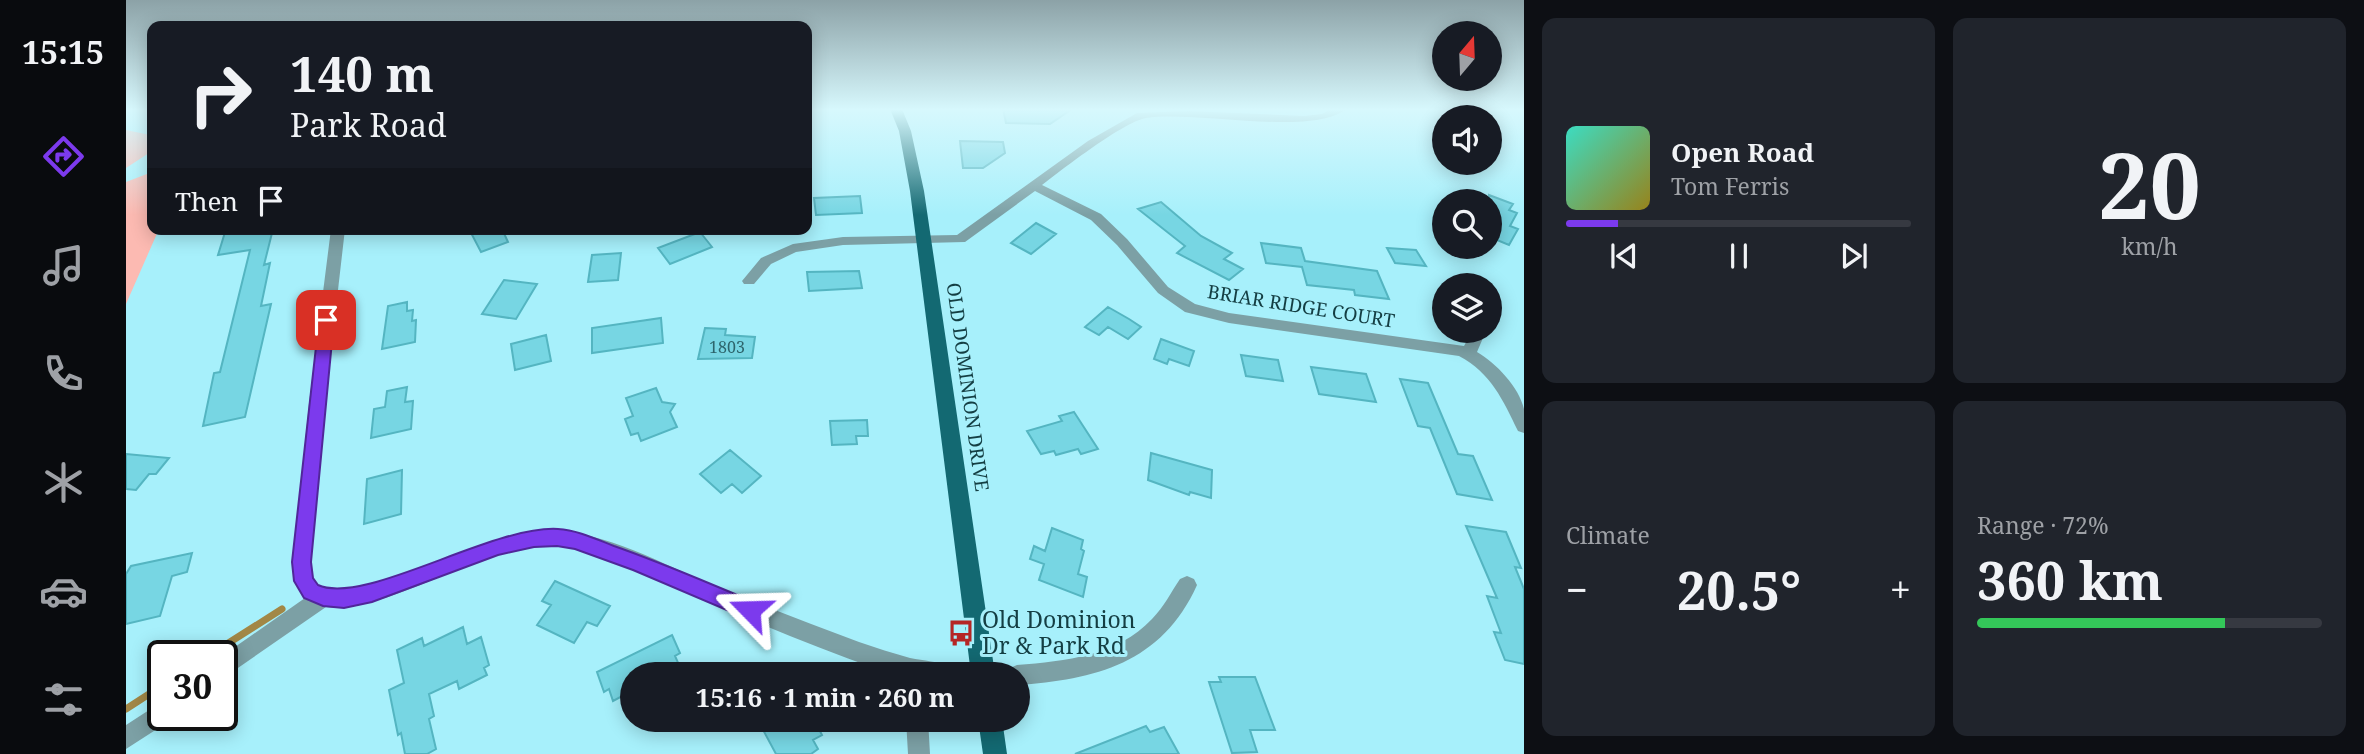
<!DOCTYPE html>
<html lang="en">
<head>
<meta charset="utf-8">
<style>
  body { margin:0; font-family:"Noto Serif",serif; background:#20242c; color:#f1f3f6; height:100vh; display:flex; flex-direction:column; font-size:26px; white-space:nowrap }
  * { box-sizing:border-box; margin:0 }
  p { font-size:23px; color:#9ea1a6 }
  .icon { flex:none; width:38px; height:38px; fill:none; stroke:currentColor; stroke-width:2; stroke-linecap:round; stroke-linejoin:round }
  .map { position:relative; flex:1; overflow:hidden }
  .details { display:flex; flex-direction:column; gap:18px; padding:18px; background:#0d0f14; width:840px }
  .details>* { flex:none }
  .hud { position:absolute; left:21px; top:21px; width:665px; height:214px; border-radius:14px; box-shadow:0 4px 18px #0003; background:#171b24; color:#f1f3f6; overflow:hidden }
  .needle { width:46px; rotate:19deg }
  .fabs { position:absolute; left:1306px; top:21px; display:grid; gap:14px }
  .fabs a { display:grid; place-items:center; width:70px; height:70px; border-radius:50%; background:#171b24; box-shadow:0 4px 18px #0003; font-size:35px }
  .speed { position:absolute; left:21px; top:640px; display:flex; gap:14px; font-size:35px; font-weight:700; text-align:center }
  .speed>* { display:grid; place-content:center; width:91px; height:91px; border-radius:50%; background:#171b24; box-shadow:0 4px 18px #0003; line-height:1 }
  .speed .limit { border:4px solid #111; border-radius:10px; background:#fff; color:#111 }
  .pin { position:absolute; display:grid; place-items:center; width:60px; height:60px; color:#fff; margin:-30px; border-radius:14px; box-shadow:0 4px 10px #0006 }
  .me { position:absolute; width:77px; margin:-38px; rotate:292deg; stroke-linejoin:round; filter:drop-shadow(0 0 5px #0008) }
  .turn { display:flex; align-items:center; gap:24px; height:147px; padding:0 28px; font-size:32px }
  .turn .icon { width:91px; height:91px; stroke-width:2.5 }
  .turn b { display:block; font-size:49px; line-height:60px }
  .then { display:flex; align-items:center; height:66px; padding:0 28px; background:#0003; gap:14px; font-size:26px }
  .big { font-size:52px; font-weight:700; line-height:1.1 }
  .details .tile { flex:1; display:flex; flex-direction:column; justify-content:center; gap:10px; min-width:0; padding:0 24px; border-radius:14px; background:#20242c }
  .details .dial { align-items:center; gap:0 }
  .dial b { font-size:91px; line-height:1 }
  .song { display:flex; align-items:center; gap:21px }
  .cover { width:84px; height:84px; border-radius:10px; background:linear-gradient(135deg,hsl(170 70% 55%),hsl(50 70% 35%)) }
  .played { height:7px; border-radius:4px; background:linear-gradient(90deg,#7c3aed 15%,#363941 15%) }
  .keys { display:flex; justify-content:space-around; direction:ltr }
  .heat { display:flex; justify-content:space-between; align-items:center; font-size:38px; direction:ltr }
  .charge { height:10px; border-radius:5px; background:linear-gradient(90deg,#34c759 72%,#363941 0) }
  .details .tiles { flex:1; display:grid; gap:18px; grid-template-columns:repeat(2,1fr) }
  .trip { position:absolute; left:494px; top:662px; width:410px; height:70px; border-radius:35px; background:#171b24; box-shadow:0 4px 18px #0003; font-weight:700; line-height:70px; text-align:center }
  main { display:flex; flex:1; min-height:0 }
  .dock { display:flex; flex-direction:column; width:126px; justify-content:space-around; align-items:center; background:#090b0e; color:#9ea1a6 }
  .dock .icon { width:49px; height:49px }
  .dock .current { color:#7c3aed }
  .dock b { font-size:32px; color:#f1f3f6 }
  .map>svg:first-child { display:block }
  .green { fill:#fcbab2 }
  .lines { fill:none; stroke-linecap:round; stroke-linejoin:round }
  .stream { stroke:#a28746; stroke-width:7 }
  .building { fill:#77d6e3; stroke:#54b5c1; stroke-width:2 }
  .minor { fill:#7ca0a5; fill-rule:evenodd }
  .primary { fill:#136972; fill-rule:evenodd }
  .route { fill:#7c3aed; stroke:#51269a; stroke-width:2 }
  .labels { text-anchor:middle; stroke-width:6; stroke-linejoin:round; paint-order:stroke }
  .number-label { font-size:16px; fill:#2d646b }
  .street-label { font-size:19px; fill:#143e43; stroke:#a7f0fb }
  .near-poi-label { font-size:23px; fill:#143e43; stroke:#a7f0fb; text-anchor:start }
</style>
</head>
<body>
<main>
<nav class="dock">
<b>15:15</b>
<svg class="icon current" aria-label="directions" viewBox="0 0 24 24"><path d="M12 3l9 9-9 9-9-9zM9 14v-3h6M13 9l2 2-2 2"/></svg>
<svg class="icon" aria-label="music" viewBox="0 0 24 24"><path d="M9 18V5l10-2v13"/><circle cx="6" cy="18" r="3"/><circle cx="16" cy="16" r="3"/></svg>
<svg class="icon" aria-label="phone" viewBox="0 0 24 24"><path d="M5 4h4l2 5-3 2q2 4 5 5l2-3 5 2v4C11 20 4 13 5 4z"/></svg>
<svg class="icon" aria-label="climate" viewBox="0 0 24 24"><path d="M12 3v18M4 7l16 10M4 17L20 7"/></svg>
<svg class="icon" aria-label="car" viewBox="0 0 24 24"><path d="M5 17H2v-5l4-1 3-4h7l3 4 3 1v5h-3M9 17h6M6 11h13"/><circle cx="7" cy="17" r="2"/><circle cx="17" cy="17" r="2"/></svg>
<svg class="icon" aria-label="filters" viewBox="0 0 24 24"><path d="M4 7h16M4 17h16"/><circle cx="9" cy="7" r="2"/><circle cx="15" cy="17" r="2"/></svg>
</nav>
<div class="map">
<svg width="1398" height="754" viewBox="0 0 1398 754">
  <rect width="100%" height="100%" fill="#a7f0fb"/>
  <path class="green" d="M0,130L24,135L26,151L0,168Z
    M26,172V229H33L0,304V182Z"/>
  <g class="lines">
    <path class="stream" d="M82,656L156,609
      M0,709L37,685"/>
  </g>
  <path class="building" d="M877,109H946L924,124L880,123Z
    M834,141L877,142L879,153L857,168H837Z
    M1363,195L1387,204L1383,210L1391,213L1384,226L1392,229L1383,245L1366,238L1373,225L1363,222Z
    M734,196L736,213L690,215L688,198Z
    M1035,202L1075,236L1106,253L1098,259L1117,269L1103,280L1051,253L1059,246L1012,209Z
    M910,223L930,234L905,254L885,243Z
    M100,229H147L138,265L144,263L135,306L145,304L119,417L77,426L88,373L94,372L124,250L92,255Z
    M343,229H376L382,242L355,252Z
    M574,232L586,247L544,264L532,248Z
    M1135,243L1175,248L1179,261L1251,271L1263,299L1229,295L1228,290L1181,285L1176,267L1140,263Z
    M1261,248L1290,250L1300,266L1269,263Z
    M495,253L492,280L462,282L466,255Z
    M733,271L736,288L683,291L681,272Z
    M378,280L411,284L390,319L356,314Z
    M281,302V311L287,310L286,321L290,320L289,342L256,349L262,306Z
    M982,307L1003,319L1015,327L1002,339L982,327L973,335L959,327Z
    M535,318L537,343L466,353V328Z
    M579,328L600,329L599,335L629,337L626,358L572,359Z
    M420,335L425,361L389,370L385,344Z
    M1035,339L1068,351L1063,366L1043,359L1041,364L1028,359Z
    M1115,355L1152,360L1157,381L1120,376Z
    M1185,367L1240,374L1250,402L1193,394Z
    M1274,379L1302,383L1332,454L1347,456L1366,500L1331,494L1304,428L1292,426Z
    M281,387L279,402L287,401L285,429L245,438L248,409L259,407L261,391Z
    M530,388L536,402L549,404L544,412L551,427L515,441L512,433L505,435L499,419L507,416L500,398Z
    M948,412L972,449L955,454L952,449L930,455L928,451L915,454L901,431L936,421L933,416Z
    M741,420L742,436H730L731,444L706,445L704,421Z
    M604,450L635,476L616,493L606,484L595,493L574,474Z
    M1025,453L1086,470L1085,498L1064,492L1063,495L1022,480Z
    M0,454L43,458L30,474H23L10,490L0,489Z
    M276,470L275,514L238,524L241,479Z
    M1340,526L1380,532L1395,568L1389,567L1398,589V664L1379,660L1368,632L1375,633L1361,596L1371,598Z
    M926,528L957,540L955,549L958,551L952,574L961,577L957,597L913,580L918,564L904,559L908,546L919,551Z
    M66,553L61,572L46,576L34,616L0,624V574L5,566Z
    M429,581L484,606L471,626L461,622L448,643L411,625L425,605L416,601Z
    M337,627L341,644L355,637L363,665L358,668L361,675L333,689L331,681L303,694L308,716L303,719L310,749L301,754H279L275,733L272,735L263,690L278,683L271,650L296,638L298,646Z
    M546,635L554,653L549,656L557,674H506V691L487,701L483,689L478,692L471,672Z
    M1093,677H1129L1149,730H1124L1131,752L1106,753L1083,682H1095Z
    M650,719H688L696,735L687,740L692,749L685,754H650L636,728Z
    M1020,726L1024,732L1038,727L1053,754H949Z"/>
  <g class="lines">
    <path class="minor" d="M1205,109H1220C1186,137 1069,110 1020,118C997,122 937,169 916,185L975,214L1001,239L1042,287L1069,304L1103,313L1338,346L1346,331H1360L1351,352C1370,363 1393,387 1398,409C1398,416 1398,426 1398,433L1392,431C1377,400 1365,373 1333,356L1103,323L1059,312L1032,293L991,245L965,220L909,191L839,242L717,245L670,252L645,264L628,284H618L616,281L635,258L667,244L717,237L831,235L962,141L1011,113L1062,111L1178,116L1196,114Z
      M205,229H219L199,403L185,562C186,571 185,581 194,586C226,605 358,538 402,532C467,523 531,562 589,586C637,606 685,624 733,642C750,648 767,653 784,658C798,661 812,661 825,667L828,674H767L751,669C691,648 632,623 573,598C532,580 475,547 429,546C370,546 317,579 262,597C242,603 220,610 200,607L96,679V656L179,598L169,582L167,562L183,403Z
      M1367,294L1374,299L1368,313L1363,314V295Z
      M1061,576L1068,579L1071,585C1036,663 969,680 891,685V674H881L884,668L891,665C940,661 991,656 1026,619C1038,607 1045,592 1054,579Z
      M37,701V716H46L45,720L0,749V725Z
      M780,719H802L804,754H782Z"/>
    <path class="primary" d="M764,109H776L785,131L798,191L869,674H845L784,191L773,131Z
      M852,719H876L881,754H857Z"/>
  </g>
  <linearGradient id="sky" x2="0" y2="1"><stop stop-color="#8ca2a7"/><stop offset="0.51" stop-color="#d7f8fd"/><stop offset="1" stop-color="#d7f8fd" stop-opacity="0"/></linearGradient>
  <rect width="1398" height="215" fill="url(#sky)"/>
  <path class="route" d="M200,315L208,320L185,562L187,578L192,585C239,606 366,525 432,529C451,530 470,539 488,546C537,563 584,584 631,603L634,610L631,617L624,620L507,570L449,549L431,546L408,547L372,555L246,602L218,608L197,606L178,598L168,581L166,562L193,320Z"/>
  <defs>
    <g id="bus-bare" transform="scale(2.1)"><path d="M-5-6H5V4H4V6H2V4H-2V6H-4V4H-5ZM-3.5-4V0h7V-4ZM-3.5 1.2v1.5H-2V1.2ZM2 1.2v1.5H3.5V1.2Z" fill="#b52625" stroke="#a7f0fb" stroke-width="2.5" paint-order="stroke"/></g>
  </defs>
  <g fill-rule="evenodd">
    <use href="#bus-bare" x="835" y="633"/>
  </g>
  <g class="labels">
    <g class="number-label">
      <text x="601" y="353">1803</text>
    </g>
    <g class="street-label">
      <text transform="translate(1175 306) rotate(9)" y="7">BRIAR RIDGE COURT</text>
      <text transform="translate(842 387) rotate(82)" y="7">OLD DOMINION DRIVE</text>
    </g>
    <g class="near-poi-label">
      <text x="856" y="628">Old Dominion<tspan x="856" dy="26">Dr &amp; Park Rd</tspan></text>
    </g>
  </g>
</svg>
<div class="fabs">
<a><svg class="needle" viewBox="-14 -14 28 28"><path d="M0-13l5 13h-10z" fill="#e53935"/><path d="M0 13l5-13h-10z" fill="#9ea1a6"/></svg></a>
<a><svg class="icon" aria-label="sound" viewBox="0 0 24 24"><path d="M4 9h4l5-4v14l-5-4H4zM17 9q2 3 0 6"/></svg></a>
<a><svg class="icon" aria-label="search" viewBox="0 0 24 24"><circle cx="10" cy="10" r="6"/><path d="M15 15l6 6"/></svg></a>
<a><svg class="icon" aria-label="layers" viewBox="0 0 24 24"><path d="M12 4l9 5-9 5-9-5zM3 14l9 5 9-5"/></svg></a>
</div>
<div class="speed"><div class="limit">30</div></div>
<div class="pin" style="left:200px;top:320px;background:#d93025"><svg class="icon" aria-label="arrive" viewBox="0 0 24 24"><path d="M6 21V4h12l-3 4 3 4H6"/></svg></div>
<svg class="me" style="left:624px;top:610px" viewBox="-20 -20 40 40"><path d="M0-17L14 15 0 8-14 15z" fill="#7c3aed" stroke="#fff" stroke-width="4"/></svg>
<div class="trip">15:16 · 1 min · 260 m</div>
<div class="hud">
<div class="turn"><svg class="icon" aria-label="right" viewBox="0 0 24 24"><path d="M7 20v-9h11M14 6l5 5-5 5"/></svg><div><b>140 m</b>Park Road</div></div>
<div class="then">Then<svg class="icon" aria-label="arrive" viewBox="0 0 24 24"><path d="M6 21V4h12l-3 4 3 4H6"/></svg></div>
</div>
</div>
<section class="details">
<div class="tiles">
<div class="tile">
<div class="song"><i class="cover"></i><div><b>Open Road</b><p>Tom Ferris</p></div></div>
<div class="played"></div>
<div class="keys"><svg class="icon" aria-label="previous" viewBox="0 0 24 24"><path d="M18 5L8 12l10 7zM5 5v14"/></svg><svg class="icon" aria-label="pause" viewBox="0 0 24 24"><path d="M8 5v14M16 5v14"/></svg><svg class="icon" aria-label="next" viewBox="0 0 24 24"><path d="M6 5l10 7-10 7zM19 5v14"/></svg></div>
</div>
<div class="tile dial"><b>20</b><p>km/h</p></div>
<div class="tile"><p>Climate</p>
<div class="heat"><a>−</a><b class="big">20.5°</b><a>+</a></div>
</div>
<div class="tile"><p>Range · 72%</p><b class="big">360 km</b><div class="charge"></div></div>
</div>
</section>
</main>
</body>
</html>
